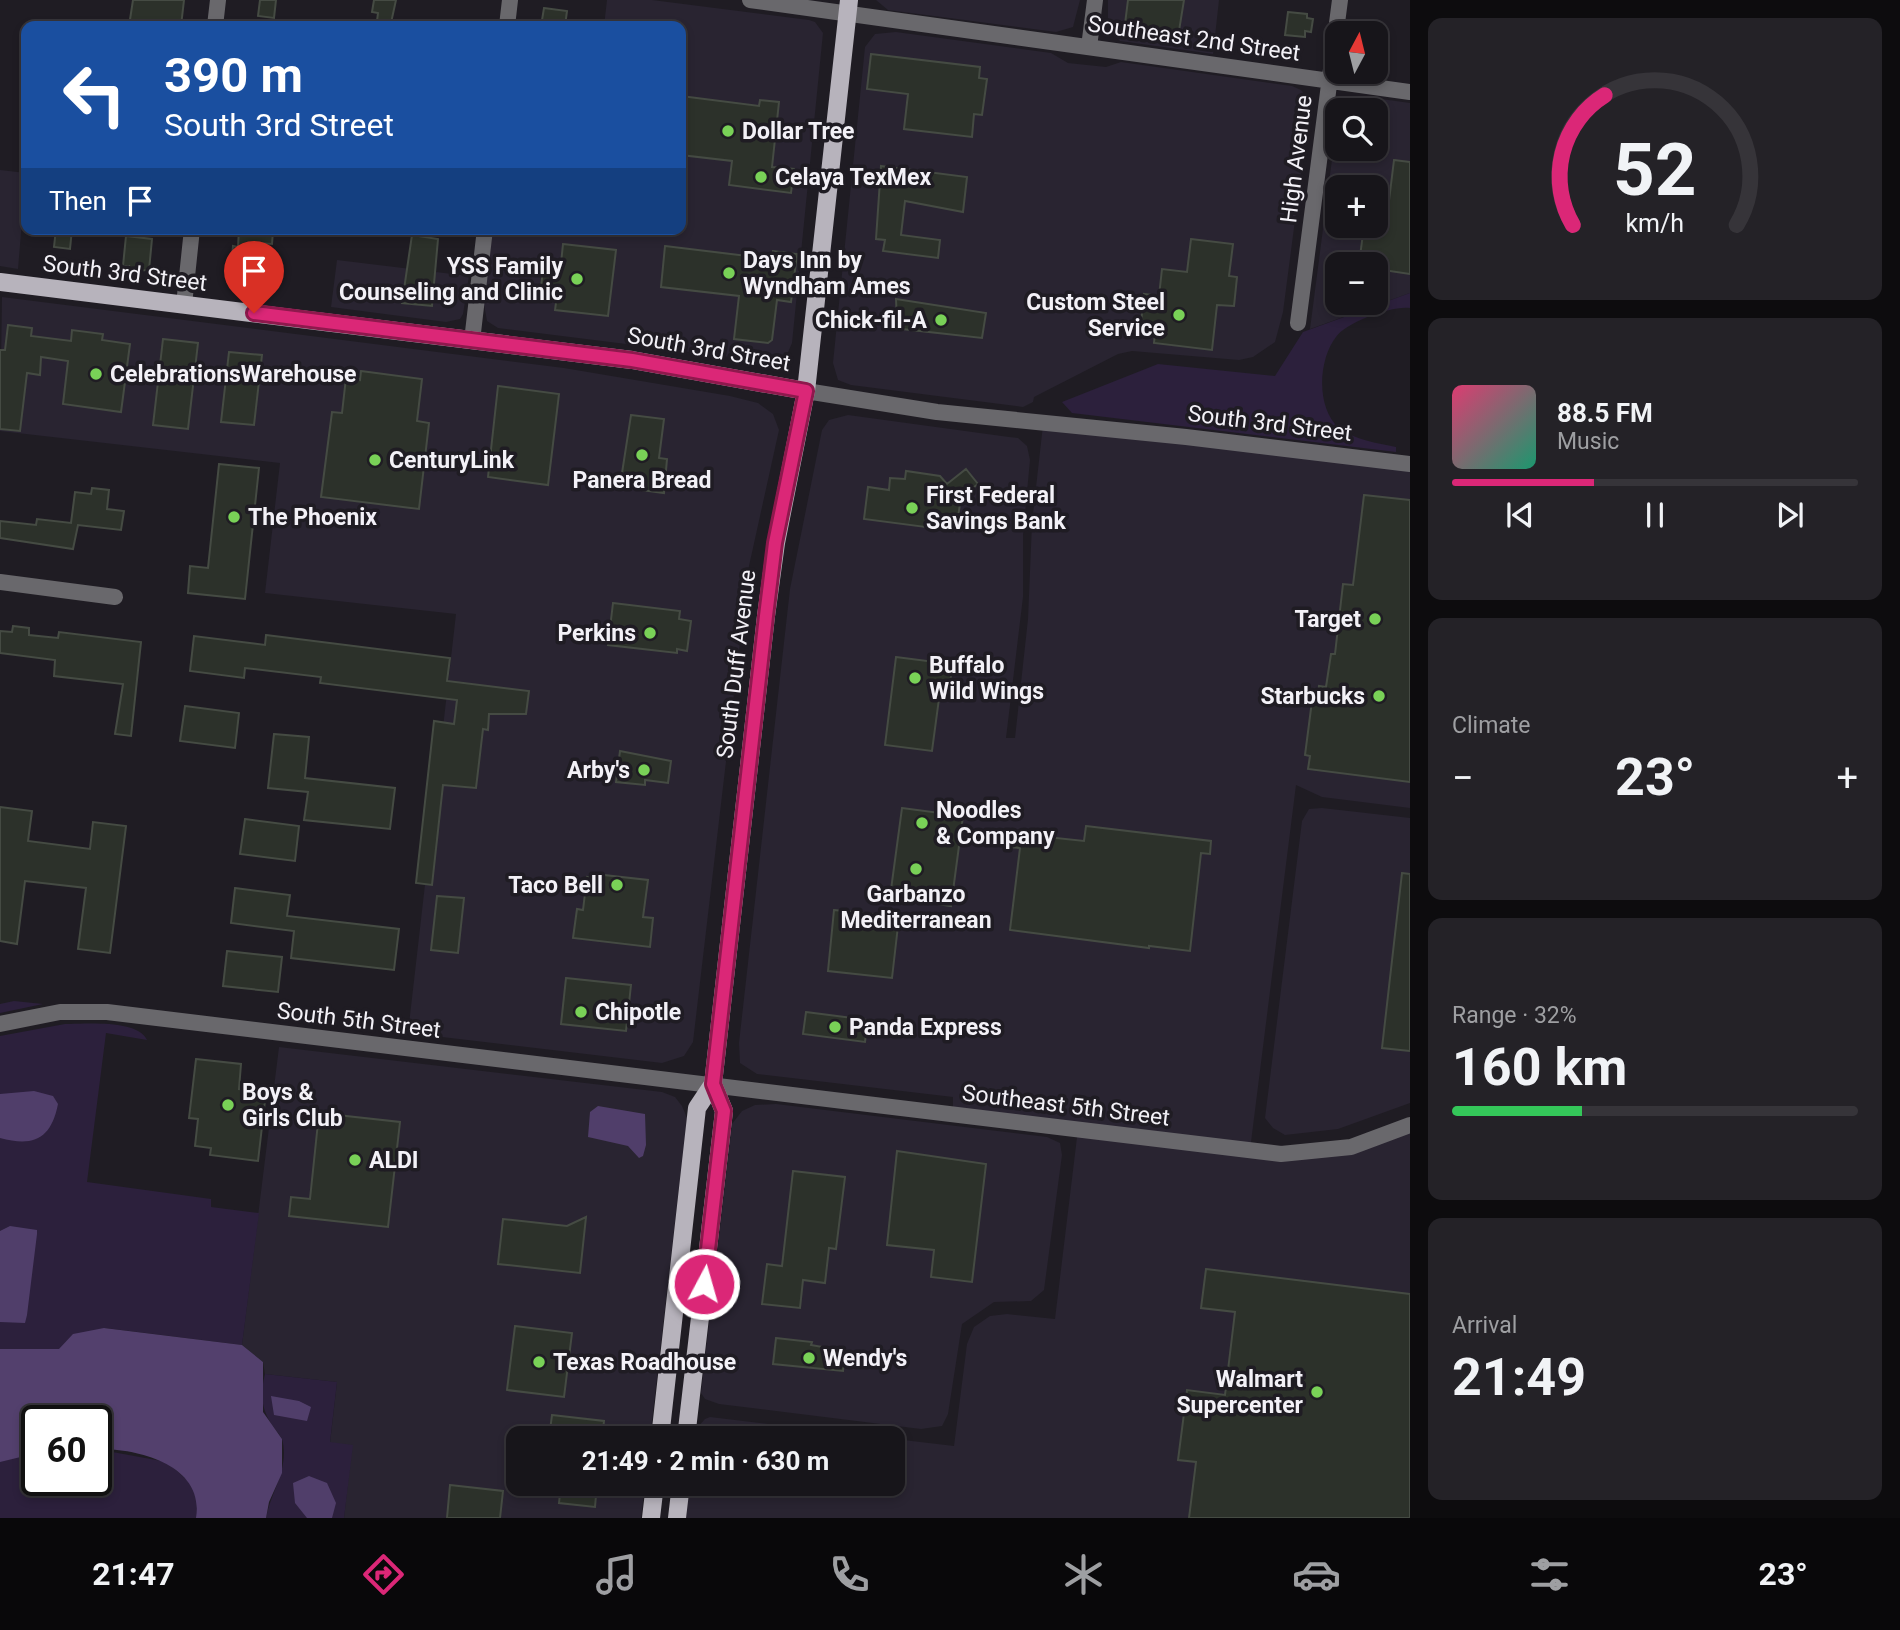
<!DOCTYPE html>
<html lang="en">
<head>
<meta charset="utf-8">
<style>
  body { margin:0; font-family:Roboto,sans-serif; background:#242227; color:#f1f3f6; height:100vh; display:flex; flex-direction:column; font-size:26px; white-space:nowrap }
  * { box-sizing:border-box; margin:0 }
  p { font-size:23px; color:#9e9fa2 }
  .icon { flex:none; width:38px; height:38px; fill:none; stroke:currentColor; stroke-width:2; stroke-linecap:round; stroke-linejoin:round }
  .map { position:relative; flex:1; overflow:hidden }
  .panel { display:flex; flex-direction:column; gap:18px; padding:18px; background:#0d0c0e; width:490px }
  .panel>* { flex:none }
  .hud { position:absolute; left:21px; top:21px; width:665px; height:214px; border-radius:14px; box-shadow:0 4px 10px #0003,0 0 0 2px #363439; background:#1a4fa0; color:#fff; overflow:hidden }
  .needle { width:46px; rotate:7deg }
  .tools { position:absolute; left:1325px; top:21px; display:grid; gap:14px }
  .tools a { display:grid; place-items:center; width:63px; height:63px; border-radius:14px; background:#17151a; box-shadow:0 4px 10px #0003,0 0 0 2px #363439; font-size:35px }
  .speed { position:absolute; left:21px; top:1405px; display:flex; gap:14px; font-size:35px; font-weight:700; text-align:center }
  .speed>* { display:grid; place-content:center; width:91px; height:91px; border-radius:50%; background:#17151a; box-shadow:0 4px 10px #0003,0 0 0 2px #363439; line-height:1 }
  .speed .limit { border:4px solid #111; border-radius:10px; background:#fff; color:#111 }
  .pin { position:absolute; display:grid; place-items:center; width:60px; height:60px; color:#fff; margin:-72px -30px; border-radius:50% 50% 50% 0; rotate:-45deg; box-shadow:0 0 7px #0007 }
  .pin .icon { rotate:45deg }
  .me { position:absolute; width:77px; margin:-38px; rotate:6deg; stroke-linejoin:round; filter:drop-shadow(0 0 5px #0008) }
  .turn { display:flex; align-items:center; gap:24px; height:147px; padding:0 28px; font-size:32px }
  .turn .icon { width:91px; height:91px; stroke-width:2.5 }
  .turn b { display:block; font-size:49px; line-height:60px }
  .then { display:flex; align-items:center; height:66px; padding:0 28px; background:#0003; gap:14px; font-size:26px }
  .big { font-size:52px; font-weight:700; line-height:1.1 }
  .panel .tile { flex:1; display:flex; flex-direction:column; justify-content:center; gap:10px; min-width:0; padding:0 24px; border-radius:14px; background:#242227 }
  .panel .dial { align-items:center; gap:0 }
  .dial svg { height:182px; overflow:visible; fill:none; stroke:#363439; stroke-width:7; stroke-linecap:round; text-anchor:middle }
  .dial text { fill:#f1f3f6; stroke:none }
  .song { display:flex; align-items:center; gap:21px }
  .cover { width:84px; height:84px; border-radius:10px; background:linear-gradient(135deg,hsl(340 70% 55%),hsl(160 70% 35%)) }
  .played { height:7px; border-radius:4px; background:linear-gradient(90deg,#db2777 35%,#363439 35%) }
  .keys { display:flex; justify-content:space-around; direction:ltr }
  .heat { display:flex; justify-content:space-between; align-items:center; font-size:38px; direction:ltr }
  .charge { height:10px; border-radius:5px; background:linear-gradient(90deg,#34c759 32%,#363439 0) }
  .trip { position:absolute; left:506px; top:1426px; width:399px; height:70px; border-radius:14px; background:#17151a; box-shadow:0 4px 10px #0003,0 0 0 2px #363439; font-weight:700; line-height:70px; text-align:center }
  .dock { display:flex; height:112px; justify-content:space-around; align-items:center; background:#09080a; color:#9e9fa2 }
  .dock .icon { width:49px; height:49px }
  .dock .on { color:#db2777 }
  .dock b { font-size:32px; color:#f1f3f6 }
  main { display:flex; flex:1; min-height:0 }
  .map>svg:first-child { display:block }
  .built { fill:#292431; fill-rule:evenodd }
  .green { fill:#2c203c }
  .forest { fill:#53406d }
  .water { fill:#503e6a }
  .building { fill:#2c312a; stroke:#454b43; stroke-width:2 }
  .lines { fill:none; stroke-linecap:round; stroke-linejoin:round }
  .minor { stroke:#69686c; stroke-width:16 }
  .major { stroke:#b7b3bc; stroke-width:18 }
  .route-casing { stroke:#8e194d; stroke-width:18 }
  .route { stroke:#db2777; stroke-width:12 }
  .poi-dot { fill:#79d157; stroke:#1f1c23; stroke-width:2.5 }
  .labels { text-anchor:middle; stroke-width:7; stroke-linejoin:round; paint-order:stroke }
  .street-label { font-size:23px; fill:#f3f1f7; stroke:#1f1c23 }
  .poi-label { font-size:23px; font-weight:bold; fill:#f3f1f7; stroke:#1f1c23; text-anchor:start }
</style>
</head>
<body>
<main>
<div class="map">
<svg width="1410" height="1518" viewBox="0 0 1410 1518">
  <rect width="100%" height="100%" fill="#1f1c23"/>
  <path class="built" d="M607,0H652L809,20L815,22L823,33L792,343L785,359L769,362L498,328L487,321L484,304L493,229H681V26H604Z
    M876,0H1080L1073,27L1056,32L888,10Z
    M1108,0H1219L1213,54L1120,41L1108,28Z
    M896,32L1051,53L1068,63L1106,67L1121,62L1292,86L1301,90L1308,98L1309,113L1283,312L1275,342L1253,357L1239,360L1132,351L1118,354L1034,397L1033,402L1023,407L851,385L838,380L833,363L865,47L875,34Z
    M1360,96L1410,103V293L1310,329L1337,121V149H1376V110H1340L1351,97ZM1337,187H1376V226H1337ZM1337,264H1376V303H1337Z
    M0,170L26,173L18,269L0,266Z
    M337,260L469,276L463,314L460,319L446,322L331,307Z
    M2,297L564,368L730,396L758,403L773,414L779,430L749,566L693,1042L684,1056L662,1063L408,1033L456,614L265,593L280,463L0,431Z
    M848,415L1009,437L1018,438L1027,446L1030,460L1023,535V597L1006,738H1015L1028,619L1032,523L1043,425L1410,464V808L1322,797L1296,785L1250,1150L1317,1152L1410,1125V1518H686L690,1484H892V1438H695L696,1429L705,1419L710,1417L954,1446L967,1344L974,1327L990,1316L1007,1314L1055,1319L1078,1129L953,1114V1097L757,1074L740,1063L739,1043L790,589L822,430L829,420Z
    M1322,808L1410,818V1103L1338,1129L1285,1135L1273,1128L1265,1118L1302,821L1309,809Z
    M279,1047L662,1092L675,1097L682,1106L687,1118L650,1438H518V1484H645L641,1518H344L352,1446L330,1443L337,1382L265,1374L263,1362L242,1345Z
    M776,1104L1047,1137L1060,1143L1062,1155L1044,1290L1031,1301L994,1302L962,1324L948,1414L942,1426L921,1429L719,1404L705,1399L701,1393L732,1124L742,1111L755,1105Z"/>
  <path class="green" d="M1410,293V308C1393,305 1346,322 1336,337C1318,360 1316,408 1339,428C1355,440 1377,443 1396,447V452L1072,413L1062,402L1158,364L1275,376L1303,332Z
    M14,1001L43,1004L0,1013V1004Z
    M65,1024C85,1024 138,1019 147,1040L106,1033L87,1182L211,1199V1207L259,1213L242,1345L105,1328L37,1421V1480H96V1449L167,1462L186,1479L230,1484L225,1518H0V1036Z
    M265,1374L337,1382L330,1442L353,1445L344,1518H266C271,1492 290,1467 282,1439C280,1435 275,1429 272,1425C261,1408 260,1394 265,1374Z"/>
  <path class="forest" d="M104,1328L242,1345L263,1362V1412L282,1439V1473L269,1502L266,1518H196C205,1465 138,1448 96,1449V1421H37V1453L0,1462V1349H59L73,1334Z"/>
  <path class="water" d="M34,1091L53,1096L58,1104C51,1139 34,1147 0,1138V1094Z
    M598,1106L645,1114L646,1145L643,1156L639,1158L628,1146L588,1137L590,1112Z
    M10,1226L37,1230V1234L27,1315L25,1323L0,1322V1231Z
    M271,1396L299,1401L311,1407L307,1421L274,1415Z
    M309,1476L327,1483L336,1503L332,1518H307L295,1503L293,1483Z"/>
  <path class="building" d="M133,0H184L181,26H129Z
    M260,0H276L274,18L258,16Z
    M374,0H396L391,23L377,21L378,13L372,12Z
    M1128,0H1184L1179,31L1125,24Z
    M544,8L567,11L565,26H541Z
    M1288,12L1307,14V18L1313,19L1311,32L1305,31V37L1285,35Z
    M871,54L980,67L979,78L987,79L982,115L974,114L972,137L904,129L908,94L867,89Z
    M681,96L759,106L760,100L779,102L772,167L794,169L791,193L729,185L732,161L681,155Z
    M1394,160L1410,162V274L1376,269V264H1359L1364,226H1376V215L1387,217Z
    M881,166L967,177L963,212L905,201L901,235L940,240L938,258L883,251L885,240L876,239Z
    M56,229H72L70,249L54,247Z
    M239,229L273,231L272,244L260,243L257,274H235V268H231L233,246L238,247Z
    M412,235L438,239L432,306L402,303Z
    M126,236L152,239L149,270L128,271L129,266H123Z
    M1191,239L1233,244L1229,276L1237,277L1234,306L1217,305L1212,350L1154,343L1156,324L1141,323L1144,294L1159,296L1162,269L1187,272Z
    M563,244L616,250L608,316L555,310L558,288L541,286L543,271L560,273Z
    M665,246L772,259L773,251L797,254L791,302L777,300L772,340L768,343L734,339L739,296L661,287Z
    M896,299L986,313L982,338L902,329L897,322Z
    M8,325L32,328L31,336L71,341L72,330L103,334L102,340L130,344L121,412L63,404L68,361L41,357L40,375L27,373L20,431L0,429V350H5Z
    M163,339L198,343L188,429L153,425Z
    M229,352L262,355L254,425L221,422Z
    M361,371L422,379L417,421L429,423L419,509L321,497L332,412L342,413L346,378L360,380Z
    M498,386L559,394L548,485L488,477Z
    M631,415L664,419L659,458L667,459L664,493L626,488L627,474L622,473Z
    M219,464L259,468L245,599L188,593L190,566L208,568Z
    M966,469L978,484L961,497L956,531L864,519L868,487L889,490L890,478L905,479L906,471L940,476L947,484Z
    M92,488L109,490L107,509L124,511L121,530L78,525L73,549L0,538V521L36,525L37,519L71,523L75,492L91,494Z
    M1364,495L1410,500V782L1308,769L1310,756L1305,755L1312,701L1317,702L1319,686L1326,687L1331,654H1335L1343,584L1353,585Z
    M613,603L680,611L679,619L691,621L687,651L677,649V653L608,645Z
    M13,626L29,628V635L58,638L59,632L141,642L131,736L115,734L123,684L54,676L55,660L0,653V631L12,632Z
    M266,635L450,658L447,681L529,691L526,714H489L488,730L483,729L476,788L443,785L432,885L416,883L434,721L454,724L457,700L320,683L321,677L245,668L244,678L190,671L194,636L265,645Z
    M896,657L943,663L942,668L952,669L949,692L940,691L932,751L885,745Z
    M185,706L239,713L235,748L180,741Z
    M274,734L309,737L305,778L395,788L390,829L304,820L308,792L268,788Z
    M620,751L671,761L668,783L645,780V785L616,782Z
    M0,807L32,811L28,841L90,849L93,822L126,826L110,953L78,949L86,888L25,881L17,944L0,941Z
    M902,808L963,816L951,906L890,897Z
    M245,819L299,826L295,861L240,854Z
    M1086,826L1211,841L1210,854L1201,853L1190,951L1149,946V948L1010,930L1020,848L1009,847L1010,833L1084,841Z
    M1402,873L1410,874V1051L1382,1048Z
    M595,874L648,880L643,917L653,918L650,947L573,938L577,909L583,910L587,877L594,878Z
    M235,888L290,895L287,916L399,929L394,970L291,958L294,931L231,923Z
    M437,896L464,898L458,953L431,950Z
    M834,910L899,917L892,978L828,971Z
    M227,951L282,957L278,992L223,986Z
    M566,978L631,985L626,1031L561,1024Z
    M806,1012L868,1020L865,1042L803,1034Z
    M196,1059L241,1064L239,1089L266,1092L258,1161L210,1155L211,1148L195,1146L198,1119L189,1118Z
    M319,1113L400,1122L388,1227L289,1216L291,1197L310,1199Z
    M897,1151L986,1164L972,1282L931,1277L934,1250L887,1245Z
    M793,1171L845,1177L836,1249L829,1248L825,1283L803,1280L800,1308L762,1304L767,1264L782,1266Z
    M586,1217L580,1273L498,1264L503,1219L567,1226Z
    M1206,1269L1410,1294V1518H1189L1196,1462L1178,1460L1187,1390L1225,1395L1235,1312L1201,1308Z
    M515,1326L572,1333L564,1397L507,1390Z
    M776,1338L812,1342L811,1345L845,1351L843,1371L773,1364Z
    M552,1415L604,1421L602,1438H549Z
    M561,1484H597L595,1507L559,1503Z
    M450,1485L503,1491L500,1518H447Z"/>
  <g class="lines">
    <path class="minor" d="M750,0L1410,92
      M215,26L218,0
      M507,26L510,0
      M1089,47L1095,0
      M184,305L192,229
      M1298,323L1340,0
      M472,341L485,229
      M806,391L937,412L1186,437L1410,464
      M0,582L115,597
      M0,1024L60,1012H107L1281,1154L1351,1147L1410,1125"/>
    <path class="major" d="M0,282L632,360L806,391
      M660,1438L697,1108L713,1084
      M686,1438L724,1111L713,1084L766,616L776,543L806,391L849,0
      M651,1518L655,1484
      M677,1518L681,1484"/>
  </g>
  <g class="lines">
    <g class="route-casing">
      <path id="route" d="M254,313L632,360L806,391L775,543L766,616L713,1084L724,1111L704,1284"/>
    </g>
    <use href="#route" class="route"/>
  </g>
  <g class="poi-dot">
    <circle cx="728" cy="131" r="7"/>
    <circle cx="761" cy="177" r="7"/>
    <circle cx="729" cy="273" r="7"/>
    <circle cx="577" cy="279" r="7"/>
    <circle cx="1179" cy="315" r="7"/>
    <circle cx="941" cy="320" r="7"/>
    <circle cx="96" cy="374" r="7"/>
    <circle cx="642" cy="455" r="7"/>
    <circle cx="375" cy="460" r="7"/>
    <circle cx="912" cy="508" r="7"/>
    <circle cx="234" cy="517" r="7"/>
    <circle cx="1375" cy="619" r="7"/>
    <circle cx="650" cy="633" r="7"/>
    <circle cx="915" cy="678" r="7"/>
    <circle cx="1379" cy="696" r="7"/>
    <circle cx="644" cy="770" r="7"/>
    <circle cx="922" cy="823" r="7"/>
    <circle cx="916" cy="869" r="7"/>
    <circle cx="617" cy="885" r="7"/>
    <circle cx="581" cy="1012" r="7"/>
    <circle cx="835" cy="1027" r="7"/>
    <circle cx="228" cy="1105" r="7"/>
    <circle cx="355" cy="1160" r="7"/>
    <circle cx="809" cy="1358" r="7"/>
    <circle cx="539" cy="1362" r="7"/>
    <circle cx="1317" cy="1392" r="7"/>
  </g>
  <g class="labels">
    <g class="street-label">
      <text transform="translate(1194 38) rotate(8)" y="8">Southeast 2nd Street</text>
      <text transform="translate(1296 159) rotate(-83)" y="8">High Avenue</text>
      <text transform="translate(125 273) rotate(7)" y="8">South 3rd Street</text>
      <text transform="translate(709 349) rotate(10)" y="8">South 3rd Street</text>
      <text transform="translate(1270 423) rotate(7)" y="8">South 3rd Street</text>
      <text transform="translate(736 664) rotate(-83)" y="8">South Duff Avenue</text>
      <text transform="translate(359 1020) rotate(7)" y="8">South 5th Street</text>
      <text transform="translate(1066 1105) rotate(7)" y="8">Southeast 5th Street</text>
    </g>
    <g class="poi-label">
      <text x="742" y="139">Dollar Tree</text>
      <text x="775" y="185">Celaya TexMex</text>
      <text x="743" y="268">Days Inn by<tspan x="743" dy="26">Wyndham Ames</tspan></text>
      <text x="563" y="274" text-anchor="end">YSS Family<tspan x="563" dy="26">Counseling and Clinic</tspan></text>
      <text x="1165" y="310" text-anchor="end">Custom Steel<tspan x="1165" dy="26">Service</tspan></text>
      <text x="927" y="328" text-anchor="end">Chick-fil-A</text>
      <text x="110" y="382">CelebrationsWarehouse</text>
      <text x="389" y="468">CenturyLink</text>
      <text x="642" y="488" text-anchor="middle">Panera Bread</text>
      <text x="926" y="503">First Federal<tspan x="926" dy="26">Savings Bank</tspan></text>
      <text x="248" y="525">The Phoenix</text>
      <text x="1361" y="627" text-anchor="end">Target</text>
      <text x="636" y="641" text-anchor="end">Perkins</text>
      <text x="929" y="673">Buffalo<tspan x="929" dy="26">Wild Wings</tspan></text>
      <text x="1365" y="704" text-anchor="end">Starbucks</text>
      <text x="630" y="778" text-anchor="end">Arby's</text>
      <text x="936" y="818">Noodles<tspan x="936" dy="26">&amp; Company</tspan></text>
      <text x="603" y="893" text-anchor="end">Taco Bell</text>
      <text x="916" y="902" text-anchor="middle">Garbanzo<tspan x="916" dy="26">Mediterranean</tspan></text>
      <text x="595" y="1020">Chipotle</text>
      <text x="849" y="1035">Panda Express</text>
      <text x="242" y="1100">Boys &amp;<tspan x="242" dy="26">Girls Club</tspan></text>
      <text x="369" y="1168">ALDI</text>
      <text x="823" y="1366">Wendy's</text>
      <text x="553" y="1370">Texas Roadhouse</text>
      <text x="1303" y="1387" text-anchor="end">Walmart<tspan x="1303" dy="26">Supercenter</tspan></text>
    </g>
  </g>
</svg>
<div class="tools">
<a><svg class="needle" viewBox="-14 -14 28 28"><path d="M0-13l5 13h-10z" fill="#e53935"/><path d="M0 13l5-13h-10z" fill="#9e9fa2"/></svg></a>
<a><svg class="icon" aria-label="search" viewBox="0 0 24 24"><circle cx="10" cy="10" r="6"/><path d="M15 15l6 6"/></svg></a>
<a>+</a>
<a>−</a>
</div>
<div class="speed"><div class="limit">60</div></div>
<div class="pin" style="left:254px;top:313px;background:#d93025"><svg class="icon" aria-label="arrive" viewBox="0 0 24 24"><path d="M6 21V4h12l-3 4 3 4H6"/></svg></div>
<svg class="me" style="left:704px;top:1284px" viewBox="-20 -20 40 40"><circle r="17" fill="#db2777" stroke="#fff" stroke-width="3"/><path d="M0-11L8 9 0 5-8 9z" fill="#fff"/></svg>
<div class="trip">21:49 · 2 min · 630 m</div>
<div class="hud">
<div class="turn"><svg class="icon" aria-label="left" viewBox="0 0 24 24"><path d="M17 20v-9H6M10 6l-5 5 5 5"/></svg><div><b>390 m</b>South 3rd Street</div></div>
<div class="then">Then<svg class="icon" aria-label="arrive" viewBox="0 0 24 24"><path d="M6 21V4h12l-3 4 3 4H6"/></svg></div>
</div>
</div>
<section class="panel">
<div class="tile dial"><svg viewBox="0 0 100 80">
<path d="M14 69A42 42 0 1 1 86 69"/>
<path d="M14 69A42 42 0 0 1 28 12" stroke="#db2777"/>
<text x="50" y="56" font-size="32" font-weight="700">52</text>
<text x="50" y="72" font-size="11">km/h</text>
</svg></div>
<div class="tile">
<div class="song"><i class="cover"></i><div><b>88.5 FM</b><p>Music</p></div></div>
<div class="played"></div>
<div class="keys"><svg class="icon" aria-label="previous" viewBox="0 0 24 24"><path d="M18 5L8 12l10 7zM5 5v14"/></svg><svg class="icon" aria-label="pause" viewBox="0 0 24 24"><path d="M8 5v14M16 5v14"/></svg><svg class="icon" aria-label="next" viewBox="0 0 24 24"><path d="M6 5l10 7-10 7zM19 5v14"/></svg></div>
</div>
<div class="tile"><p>Climate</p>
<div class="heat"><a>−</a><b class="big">23°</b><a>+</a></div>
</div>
<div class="tile"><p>Range · 32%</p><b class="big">160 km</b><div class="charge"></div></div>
<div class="tile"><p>Arrival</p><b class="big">21:49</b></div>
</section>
</main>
<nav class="dock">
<b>21:47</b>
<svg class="icon on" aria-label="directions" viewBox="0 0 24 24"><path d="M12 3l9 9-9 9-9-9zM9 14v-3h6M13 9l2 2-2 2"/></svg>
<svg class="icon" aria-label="music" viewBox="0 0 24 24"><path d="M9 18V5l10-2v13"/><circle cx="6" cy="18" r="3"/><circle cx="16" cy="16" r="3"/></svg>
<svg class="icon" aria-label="phone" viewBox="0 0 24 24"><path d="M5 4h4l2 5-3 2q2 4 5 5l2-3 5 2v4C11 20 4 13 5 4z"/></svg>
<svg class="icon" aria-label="climate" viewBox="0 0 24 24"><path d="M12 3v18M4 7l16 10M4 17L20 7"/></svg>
<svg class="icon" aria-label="car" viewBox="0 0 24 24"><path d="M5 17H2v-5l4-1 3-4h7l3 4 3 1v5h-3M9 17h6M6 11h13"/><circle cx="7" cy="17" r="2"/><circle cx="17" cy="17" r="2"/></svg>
<svg class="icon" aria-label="filters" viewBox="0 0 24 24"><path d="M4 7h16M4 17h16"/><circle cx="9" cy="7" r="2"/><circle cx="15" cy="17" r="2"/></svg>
<b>23°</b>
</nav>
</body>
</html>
